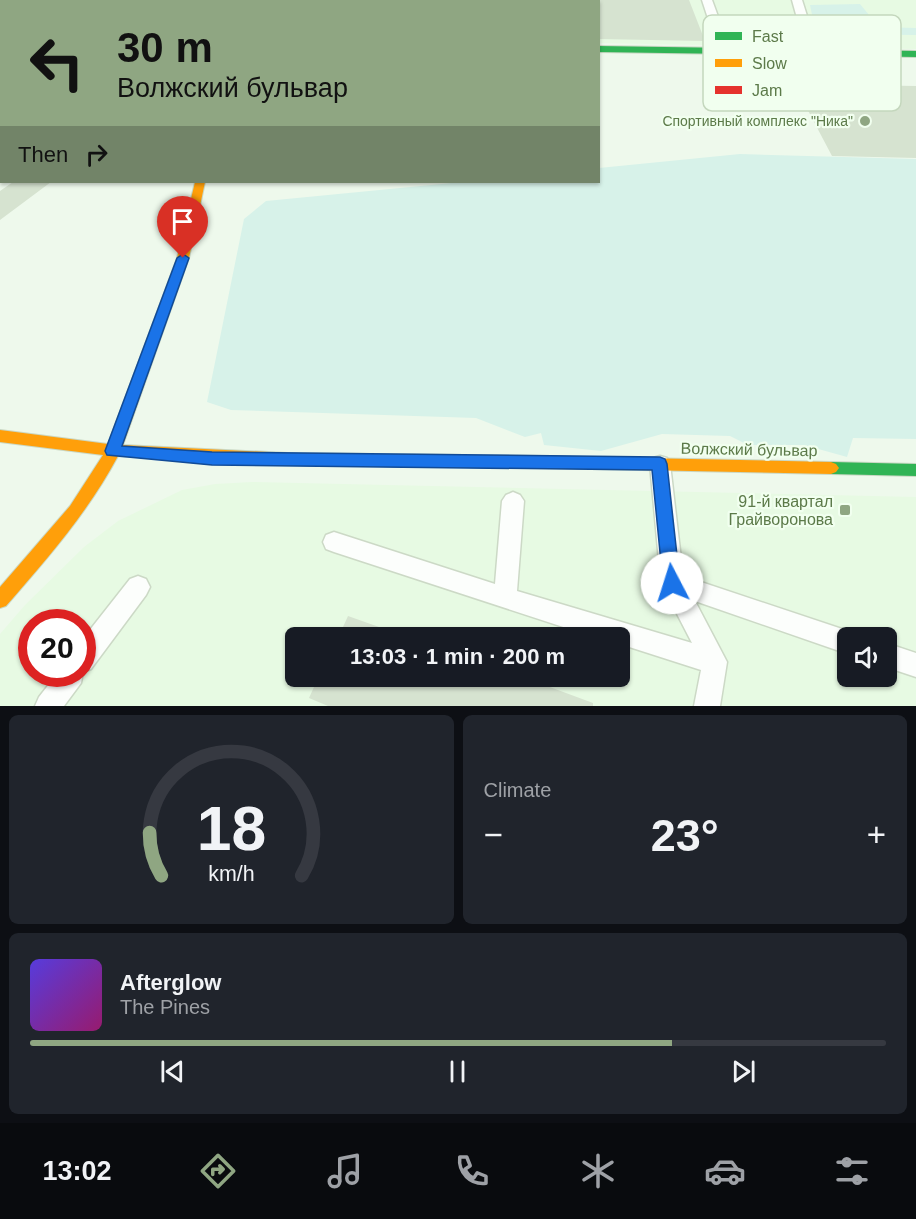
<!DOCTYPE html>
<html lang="en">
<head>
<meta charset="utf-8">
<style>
  body { margin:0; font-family:Arial,sans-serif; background:#20242c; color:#f1f3f6; height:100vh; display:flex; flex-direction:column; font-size:22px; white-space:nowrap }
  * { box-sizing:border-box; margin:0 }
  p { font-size:20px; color:#9ea1a6 }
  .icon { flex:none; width:33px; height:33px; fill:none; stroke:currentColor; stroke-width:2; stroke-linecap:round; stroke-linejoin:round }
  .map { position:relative; height:706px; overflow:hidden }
  .panel { display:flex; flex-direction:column; gap:9px; padding:9px; background:#0d0f14; flex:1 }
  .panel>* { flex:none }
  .hud { position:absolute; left:0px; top:0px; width:600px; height:183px; box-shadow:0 2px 4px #0004; background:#8fa682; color:#111; overflow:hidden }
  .buttons { position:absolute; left:837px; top:627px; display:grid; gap:12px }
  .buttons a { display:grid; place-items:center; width:60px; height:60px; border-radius:9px; background:#171b24; box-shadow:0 2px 4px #0004; font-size:30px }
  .speed { position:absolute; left:18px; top:609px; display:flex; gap:12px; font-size:30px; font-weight:700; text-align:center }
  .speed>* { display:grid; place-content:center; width:78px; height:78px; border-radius:50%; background:#171b24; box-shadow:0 2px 4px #0004; line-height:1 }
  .speed .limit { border:9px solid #d22; background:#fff; color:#111 }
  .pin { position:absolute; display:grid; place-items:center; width:51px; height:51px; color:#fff; margin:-62px -26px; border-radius:50% 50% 50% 0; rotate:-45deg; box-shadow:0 0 6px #0007 }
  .pin .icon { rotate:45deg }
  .me { position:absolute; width:66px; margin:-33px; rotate:355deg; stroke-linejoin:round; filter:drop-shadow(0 0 4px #0008) }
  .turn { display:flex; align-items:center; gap:21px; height:126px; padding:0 18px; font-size:27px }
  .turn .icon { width:78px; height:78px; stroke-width:2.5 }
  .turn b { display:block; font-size:42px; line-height:51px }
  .then { display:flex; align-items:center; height:57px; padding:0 18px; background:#0003; gap:12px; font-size:22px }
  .big { font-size:45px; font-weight:700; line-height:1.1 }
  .panel .tile { flex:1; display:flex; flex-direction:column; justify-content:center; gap:9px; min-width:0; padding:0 21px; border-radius:9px; background:#20242c }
  .panel .dial { align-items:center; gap:0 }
  .dial svg { height:156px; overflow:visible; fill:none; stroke:#363941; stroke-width:7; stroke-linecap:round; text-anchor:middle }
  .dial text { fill:#f1f3f6; stroke:none }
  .song { display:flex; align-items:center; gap:18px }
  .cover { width:72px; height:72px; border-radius:9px; background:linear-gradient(135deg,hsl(250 70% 55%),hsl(320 70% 35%)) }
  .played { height:6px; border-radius:3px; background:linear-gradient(90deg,#8fa682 75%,#363941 75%) }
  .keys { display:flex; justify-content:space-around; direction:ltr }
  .heat { display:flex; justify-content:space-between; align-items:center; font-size:33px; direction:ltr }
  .panel .tiles { flex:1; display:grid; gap:9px; grid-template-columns:1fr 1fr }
  .tile:last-child { grid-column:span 2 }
  .trip { position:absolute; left:285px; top:627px; width:345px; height:60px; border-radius:9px; background:#171b24; box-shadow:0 2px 4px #0004; font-weight:700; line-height:60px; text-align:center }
  .tabs { display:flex; height:96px; justify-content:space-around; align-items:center; background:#090b0e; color:#9ea1a6 }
  .tabs .icon { width:42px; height:42px }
  .tabs .current { color:#8fa682 }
  .tabs b { font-size:27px; color:#f1f3f6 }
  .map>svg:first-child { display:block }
  .residential { fill:#e7fae3; fill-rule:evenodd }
  .green { fill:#d7f2e9 }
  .building { fill:#d6e3d0 }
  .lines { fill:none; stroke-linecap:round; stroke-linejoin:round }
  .lane-casing { stroke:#ccd9c6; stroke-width:3 }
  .fast-casing { stroke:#cad8c4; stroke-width:2 }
  .slow-casing { stroke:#cad8c4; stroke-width:2 }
  .jam-casing { stroke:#cad8c4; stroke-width:2 }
  .lane { fill:#fcfefc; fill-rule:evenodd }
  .fast { fill:#30b455; fill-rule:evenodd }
  .slow { fill:#ff9f0a; fill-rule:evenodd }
  .jam { fill:#e5322d; fill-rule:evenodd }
  .rail-casing { stroke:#e6e3e2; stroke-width:4.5 }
  .rail { stroke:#f1ffef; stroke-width:3; stroke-dasharray:9; stroke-linecap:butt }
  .route { fill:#1a73e8; stroke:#114b97; stroke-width:1.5 }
  .poi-dot { fill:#8fa682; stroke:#f1ffef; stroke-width:2 }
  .labels { text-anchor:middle; stroke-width:4.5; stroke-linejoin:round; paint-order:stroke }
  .far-poi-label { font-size:14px; fill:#5c7a49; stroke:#f1ffef; text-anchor:end }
  .street-label { font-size:16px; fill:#5c7a49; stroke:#f1ffef }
  .poi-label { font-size:16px; fill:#5c7a49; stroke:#f1ffef; text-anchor:end }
  .key { fill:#f1ffef; stroke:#c4d7bd; stroke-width:1.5 }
  .key-label { font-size:16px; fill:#5c7a49 }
</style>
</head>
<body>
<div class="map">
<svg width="916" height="706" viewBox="0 0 916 706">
  <rect width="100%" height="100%" fill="#eef9ec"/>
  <path class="residential" d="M382,0H916V49L599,43L598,2Z
    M252,482L916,497V706H0V634L25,605L84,547L118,521L182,490L215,484ZM32,622H82V674H32ZM296,638H620V676H296ZM848,638H886V676H848Z"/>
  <path class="green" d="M860,4L879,27L916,28V35L816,34L810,5Z
    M740,154L916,159V439L853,438L847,457L804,445H748L730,436L662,434L601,451L544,445L541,433L525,437L476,418L231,410L207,402L244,219L266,201L462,182H598L599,168Z"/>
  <path class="building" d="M598,0H689L705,41L598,39Z
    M794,84L916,86V158L832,156Z
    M13,182H51L0,220V191Z
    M348,616L410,638H338Z
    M319,676H520L593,703V706H328L309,698Z"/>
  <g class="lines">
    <g class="lane-casing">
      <path id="lane" d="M702,0H712L731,52L729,54H721L719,52Z
        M792,0H802L819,54L817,56L813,57L807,54Z
        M2,121V130H0V122Z
        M660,456L667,458L670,464L683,576L857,634L858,638H848V654L695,601L727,662L720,706H694L701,670L620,644V638H597L334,552L326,549L323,542L326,535L334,532L495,584L502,501L506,495L513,492L520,495L524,501L517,591L692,643L661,583L650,464L653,458Z
        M138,576L146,579L150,587L146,595L91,669L83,672L81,683L64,706H35L39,697L57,674H82V640L130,579Z
        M886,643L916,653V677L886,667Z"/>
    </g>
    <g class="fast-casing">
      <path id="fast" d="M265,0H275L274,2Z
        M598,46L916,51V57L598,52Z
        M831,462L916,464V476L831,474L826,472L823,468L826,464Z"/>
    </g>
    <g class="slow-casing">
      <path id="slow" d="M195,182H205L189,258L123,445L288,453L293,455L296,459L293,463L288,465L118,456C88,512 48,558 6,606L0,608V587L70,506L103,455L0,442V430L108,444L177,258Z
        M543,456L831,462L836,464L839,468L836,472L831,474L543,468L538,466L535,462L538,458Z"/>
    </g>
    <g class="jam-casing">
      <path id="jam" d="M288,453L543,456L548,458L551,462L548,466L543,468L288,465L283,463L280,459L283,455Z"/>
    </g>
    <use href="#lane" class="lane"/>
    <use href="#fast" class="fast"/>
    <use href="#slow" class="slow"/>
    <use href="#jam" class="jam"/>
    <g class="rail-casing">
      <path id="rail" d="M39,2L45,0"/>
    </g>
    <use href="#rail" class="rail"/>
  </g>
  <path class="route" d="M183,254L189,258L122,446L212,452L660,457L665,459L667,464L680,583L678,589L672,591L666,589L663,583L652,470L212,465L107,455L105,451L177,258Z"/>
  <g class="poi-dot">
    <circle cx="865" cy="121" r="6"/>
    <rect x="839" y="504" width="12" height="12" rx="3"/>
  </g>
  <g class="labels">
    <g class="far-poi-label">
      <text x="853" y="126">Спортивный комплекс "Ника"</text>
    </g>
    <g class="street-label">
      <text transform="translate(749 449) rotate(1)" y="6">Волжский бульвар</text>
    </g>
    <g class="poi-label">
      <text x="833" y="507">91-й квартал<tspan x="833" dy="18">Грайворонова</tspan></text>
    </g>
  </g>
  <rect x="703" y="15" width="198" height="96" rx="9" class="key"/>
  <rect x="715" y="32" width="27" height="8" fill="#30b455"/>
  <rect x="715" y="59" width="27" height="8" fill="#ff9f0a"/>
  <rect x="715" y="86" width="27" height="8" fill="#e5322d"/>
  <g class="key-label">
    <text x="752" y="42">Fast</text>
    <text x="752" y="69">Slow</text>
    <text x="752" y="96">Jam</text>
  </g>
</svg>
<div class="buttons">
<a><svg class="icon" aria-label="sound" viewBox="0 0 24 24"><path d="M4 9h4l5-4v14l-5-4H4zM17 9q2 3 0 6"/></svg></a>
</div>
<div class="speed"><div class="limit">20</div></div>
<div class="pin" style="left:183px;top:258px;background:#d93025"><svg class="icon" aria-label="arrive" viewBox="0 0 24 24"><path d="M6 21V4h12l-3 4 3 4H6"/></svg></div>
<svg class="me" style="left:672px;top:583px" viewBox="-20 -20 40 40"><circle r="19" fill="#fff"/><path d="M0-13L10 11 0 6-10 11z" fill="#1a73e8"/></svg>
<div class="trip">13:03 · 1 min · 200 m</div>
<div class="hud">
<div class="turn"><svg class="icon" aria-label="left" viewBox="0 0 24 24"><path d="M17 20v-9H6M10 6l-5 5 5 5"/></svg><div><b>30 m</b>Волжский бульвар</div></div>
<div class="then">Then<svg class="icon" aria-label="right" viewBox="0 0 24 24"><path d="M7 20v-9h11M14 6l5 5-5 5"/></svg></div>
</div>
</div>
<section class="panel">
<div class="tiles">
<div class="tile dial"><svg viewBox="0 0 100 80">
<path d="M14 69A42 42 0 1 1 86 69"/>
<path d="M14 69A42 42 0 0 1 8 47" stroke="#8fa682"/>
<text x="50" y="56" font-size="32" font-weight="700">18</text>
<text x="50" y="72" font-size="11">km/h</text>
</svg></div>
<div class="tile"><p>Climate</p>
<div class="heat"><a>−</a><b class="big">23°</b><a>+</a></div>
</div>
<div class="tile">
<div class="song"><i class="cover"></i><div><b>Afterglow</b><p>The Pines</p></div></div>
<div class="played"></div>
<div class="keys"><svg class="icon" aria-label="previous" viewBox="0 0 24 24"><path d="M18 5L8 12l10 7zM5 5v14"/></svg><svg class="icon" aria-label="pause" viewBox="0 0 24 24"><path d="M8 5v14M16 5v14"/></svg><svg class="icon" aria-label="next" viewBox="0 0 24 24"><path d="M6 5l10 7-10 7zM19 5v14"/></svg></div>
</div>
</div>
</section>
<nav class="tabs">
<b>13:02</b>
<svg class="icon current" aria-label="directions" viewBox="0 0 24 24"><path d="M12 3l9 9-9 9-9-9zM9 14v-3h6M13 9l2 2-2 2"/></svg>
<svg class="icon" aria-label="music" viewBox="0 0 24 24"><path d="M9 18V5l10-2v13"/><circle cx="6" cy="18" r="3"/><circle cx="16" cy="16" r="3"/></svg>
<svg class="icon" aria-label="phone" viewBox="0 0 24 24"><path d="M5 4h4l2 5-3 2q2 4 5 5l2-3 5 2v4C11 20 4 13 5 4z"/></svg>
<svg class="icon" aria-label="climate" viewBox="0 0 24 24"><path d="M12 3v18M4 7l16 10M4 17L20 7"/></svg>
<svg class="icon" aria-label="car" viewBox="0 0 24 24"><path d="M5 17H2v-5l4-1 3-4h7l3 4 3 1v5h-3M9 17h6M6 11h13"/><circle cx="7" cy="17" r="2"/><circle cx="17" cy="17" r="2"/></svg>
<svg class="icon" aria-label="filters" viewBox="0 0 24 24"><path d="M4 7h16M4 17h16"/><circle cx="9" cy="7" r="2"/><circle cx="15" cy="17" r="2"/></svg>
</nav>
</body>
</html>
